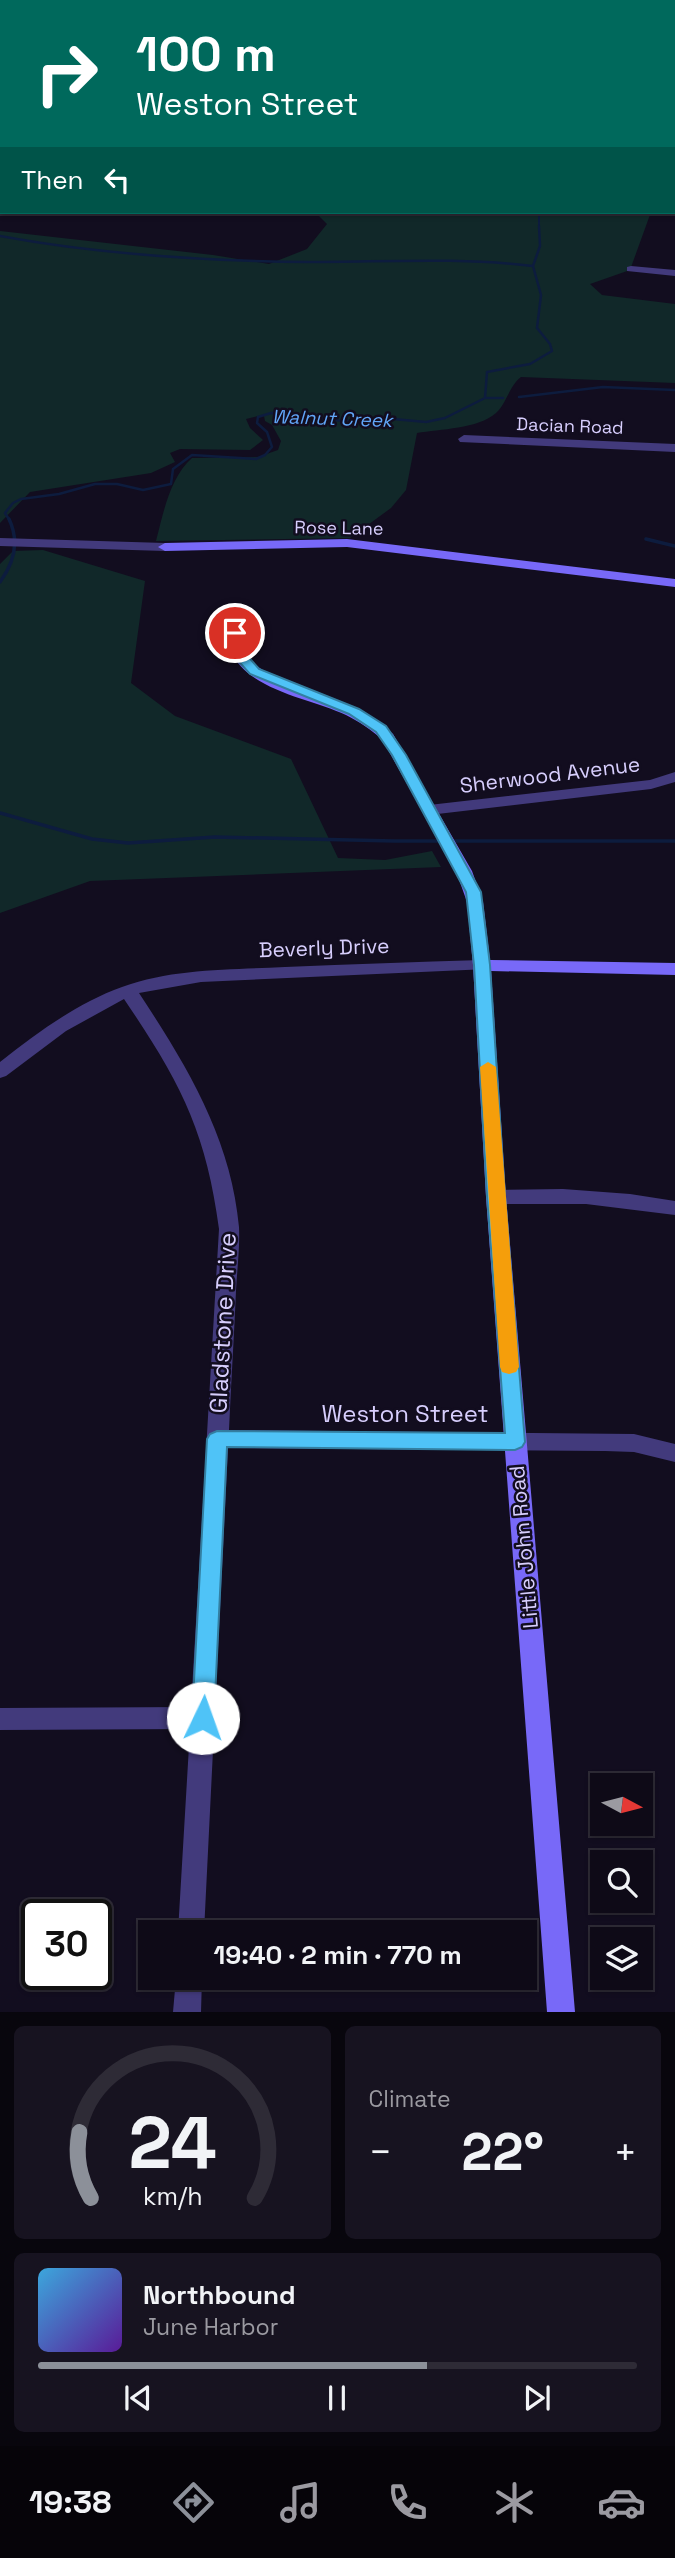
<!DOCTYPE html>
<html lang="en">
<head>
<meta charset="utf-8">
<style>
  body { margin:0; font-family:"Space Grotesk",sans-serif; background:#171320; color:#f1f3f6; height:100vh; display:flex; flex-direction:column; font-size:26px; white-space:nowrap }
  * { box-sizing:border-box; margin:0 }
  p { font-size:23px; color:#9b9aa1 }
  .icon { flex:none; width:38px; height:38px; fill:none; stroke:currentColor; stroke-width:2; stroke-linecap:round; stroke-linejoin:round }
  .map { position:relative; height:2012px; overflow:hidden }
  .details { display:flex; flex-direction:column; gap:14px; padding:14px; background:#08060d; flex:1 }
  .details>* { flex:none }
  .banner { position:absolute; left:0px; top:0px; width:676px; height:214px; box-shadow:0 2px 5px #0004,0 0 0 2px #2e2b36; background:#00695c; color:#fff; overflow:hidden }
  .needle { width:46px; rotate:97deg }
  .controls { position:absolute; left:590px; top:1773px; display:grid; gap:14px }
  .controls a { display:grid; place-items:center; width:63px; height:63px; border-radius:0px; background:#0e0a17; box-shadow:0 2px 5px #0004,0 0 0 2px #2e2b36; font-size:35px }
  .speed { position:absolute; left:21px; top:1899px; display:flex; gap:14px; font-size:35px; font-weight:700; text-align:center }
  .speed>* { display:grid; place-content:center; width:91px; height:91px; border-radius:50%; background:#0e0a17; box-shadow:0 2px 5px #0004,0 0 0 2px #2e2b36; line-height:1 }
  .speed .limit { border:4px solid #111; border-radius:10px; background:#fff; color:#111 }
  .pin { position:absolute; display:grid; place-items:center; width:60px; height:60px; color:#fff; margin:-30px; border:4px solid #fff; border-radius:50%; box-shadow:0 2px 7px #0007 }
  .me { position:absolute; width:77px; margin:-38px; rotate:3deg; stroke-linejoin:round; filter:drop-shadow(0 0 5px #0008) }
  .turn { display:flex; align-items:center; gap:24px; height:147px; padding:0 21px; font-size:32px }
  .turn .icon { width:91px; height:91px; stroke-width:2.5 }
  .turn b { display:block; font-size:49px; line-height:60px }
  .then { display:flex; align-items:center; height:66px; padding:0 21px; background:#0003; gap:14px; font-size:26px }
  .big { font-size:52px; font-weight:600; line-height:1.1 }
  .details .tile { flex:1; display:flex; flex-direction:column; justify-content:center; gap:10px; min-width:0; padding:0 24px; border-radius:10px; background:#171320 }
  .details .dial { align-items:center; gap:0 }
  .dial svg { height:182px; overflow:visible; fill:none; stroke:#2e2b36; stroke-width:7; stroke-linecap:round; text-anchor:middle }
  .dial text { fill:#f1f3f6; stroke:none }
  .song { display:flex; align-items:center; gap:21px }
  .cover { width:84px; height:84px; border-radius:10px; background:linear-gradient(135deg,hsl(200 70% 55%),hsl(270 70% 35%)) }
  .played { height:7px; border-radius:4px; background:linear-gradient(90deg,#8c9099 65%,#2e2b36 65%) }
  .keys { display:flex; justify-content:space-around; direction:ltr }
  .heat { display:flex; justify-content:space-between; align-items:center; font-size:38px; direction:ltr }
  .details .tiles { flex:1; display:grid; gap:14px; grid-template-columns:1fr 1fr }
  .tile:last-child { grid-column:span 2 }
  .trip { position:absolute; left:138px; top:1920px; width:399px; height:70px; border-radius:0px; background:#0e0a17; box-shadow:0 2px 5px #0004,0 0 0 2px #2e2b36; font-weight:600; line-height:70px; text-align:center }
  .tabs { display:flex; height:112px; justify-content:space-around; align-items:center; background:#060409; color:#9b9aa1 }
  .tabs .icon { width:49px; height:49px }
  .tabs .selected { color:#8c9099 }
  .tabs b { font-size:32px; color:#f1f3f6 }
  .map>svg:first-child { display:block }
  .green { fill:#112829 }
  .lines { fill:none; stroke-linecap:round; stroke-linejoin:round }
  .stream-far2 { stroke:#0d1c3e; stroke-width:2 }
  .stream-far1 { stroke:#0d1c3e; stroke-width:2.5 }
  .stream { stroke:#0d1c3e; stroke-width:3.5 }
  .street { fill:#423a7c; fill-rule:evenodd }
  .secondary { fill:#7869f8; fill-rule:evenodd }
  .highway { fill:#f74e92; fill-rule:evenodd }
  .route { fill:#4fc3f7; stroke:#337fa1; stroke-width:2 }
  .slow { fill:#f59e0b }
  .labels { text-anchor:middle; stroke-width:5; stroke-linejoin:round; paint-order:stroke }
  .far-street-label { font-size:18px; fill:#d7cefd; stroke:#120d1f }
  .far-water-label { font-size:19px; font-style:italic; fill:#61a6f8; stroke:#120d1f }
  .street-label { font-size:21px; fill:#d7cefd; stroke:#120d1f }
  .near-street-label { font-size:24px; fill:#d7cefd; stroke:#120d1f }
</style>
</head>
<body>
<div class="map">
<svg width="675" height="2012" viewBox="0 0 675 2012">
  <rect width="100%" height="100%" fill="#120d1f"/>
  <path class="green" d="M315,212H651L630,270L590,284L602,295L675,304V383L521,377C509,386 507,403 496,413C478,429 440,429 417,433L406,490L391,508L350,538L156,541C163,514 170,477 192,458L258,457L278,450L281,441L272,425L265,421L264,416L267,414L246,419L250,428L263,440L250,450L180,449L170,453L175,462L151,473L30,492L0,523V231L213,255L269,264L307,249L327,224Z
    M43,550L145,581L131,683L175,716L291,759L338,858L385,860L432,851L441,867L90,881L0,913V564L13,551Z"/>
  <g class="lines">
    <path class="stream-far2" d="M539,212V228"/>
    <path class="stream-far1" d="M0,236C102,255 205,261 309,262C383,262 459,257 533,266
      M519,397L603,387L675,390
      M485,398L487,372L530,364L552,351L550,344L537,328L541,295L533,266L540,246L539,226
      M10,521L5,513L13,503L21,499L59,494L95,484H117L143,490L171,484L173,469L192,455L256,459L265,455L272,447L267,432L257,423L258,417L271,413L344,421L382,418L426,422L445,418L485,398H503"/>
    <path class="stream" d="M646,539L675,546
      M0,582C14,563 20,542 9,519
      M0,813L92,839L128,843L215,837L394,841H675"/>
    <path class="street" d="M674,176H675V182H674Z
      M631,266L675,270V276L627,271V267Z
      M464,435L675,444V452L460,442L458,439Z
      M0,538L165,543L172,547L165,551L0,546Z
      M675,772V782L651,789L429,815L421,810L429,805L650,780Z
      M482,960L491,965L488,969L201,982L139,993C187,1066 231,1138 239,1227C240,1248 237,1270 236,1291C234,1337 231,1384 229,1430L634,1434L675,1444V1462L634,1452L605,1451L228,1448L204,1932H178L190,1729L0,1730V1708L191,1707L219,1229C206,1130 179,1080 124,999L66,1031L6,1076L0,1078V1062C37,1033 77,1003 122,987C175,968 230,970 285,967C351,964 416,962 482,960Z
      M563,1189L630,1194L675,1201V1215L586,1204H496L489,1202L486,1197L489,1192L496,1190Z
      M176,1978H202L201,2012H173Z"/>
    <path class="secondary" d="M347,539L675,579V587L347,547L165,551L158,547L165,543Z
      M235,603L242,607C242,620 239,638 244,650C259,682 327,695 358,709C371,716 382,724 393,734L472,871L483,902L490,960L675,963V975L491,971L506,1197L575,2012H547L486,1197L473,965L467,902L456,871L382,739C371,730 360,722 346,715C310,698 248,691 230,650C225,638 228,620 228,607Z"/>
    <path class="highway" d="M12,0H22L12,2Z
      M133,0H144L132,2Z
      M2,15V22L0,23V16Z
      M2,51V58H0V52Z"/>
  </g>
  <path class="route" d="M235,629L241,633L245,653L259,669L359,709L386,726L406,755L481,892L490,965L505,1196L525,1442L522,1447L515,1450L227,1447L214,1718L211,1726L203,1729L195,1726L192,1718L207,1439L210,1434L217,1431L505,1433L487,1196L474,965L466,892L392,755L376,732L349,714L250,674L232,654L229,633Z"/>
  <path class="slow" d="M488,1062L496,1067L519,1367L516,1372L509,1374L502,1372L500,1367L480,1067Z"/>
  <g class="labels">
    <g class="far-street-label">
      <text transform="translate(570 426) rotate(2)" y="6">Dacian Road</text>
      <text transform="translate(339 528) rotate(1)" y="6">Rose Lane</text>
    </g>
    <g class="far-water-label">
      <text transform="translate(332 418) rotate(2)" y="7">Walnut Creek</text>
    </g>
    <g class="street-label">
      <text transform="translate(550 775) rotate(-7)" y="7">Sherwood Avenue</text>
      <text transform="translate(324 948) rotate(-2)" y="7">Beverly Drive</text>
      <text transform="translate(524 1547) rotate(-95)" y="7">Little John Road</text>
    </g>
    <g class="near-street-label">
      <text transform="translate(223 1323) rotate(-87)" y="8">Gladstone Drive</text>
      <text x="405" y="1422">Weston Street</text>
    </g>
  </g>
</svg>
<div class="controls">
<a><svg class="needle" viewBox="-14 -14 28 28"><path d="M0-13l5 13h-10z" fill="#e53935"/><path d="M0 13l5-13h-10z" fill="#9b9aa1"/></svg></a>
<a><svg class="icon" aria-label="search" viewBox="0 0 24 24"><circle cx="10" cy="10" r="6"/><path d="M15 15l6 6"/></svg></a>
<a><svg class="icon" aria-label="layers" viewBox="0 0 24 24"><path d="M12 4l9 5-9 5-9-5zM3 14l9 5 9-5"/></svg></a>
</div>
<div class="speed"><div class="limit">30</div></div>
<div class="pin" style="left:235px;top:633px;background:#d93025"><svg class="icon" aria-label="arrive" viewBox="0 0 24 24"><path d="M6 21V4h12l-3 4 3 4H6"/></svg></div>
<svg class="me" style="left:203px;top:1718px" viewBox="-20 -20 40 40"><circle r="19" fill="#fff"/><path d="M0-13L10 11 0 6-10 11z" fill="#4fc3f7"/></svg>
<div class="trip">19:40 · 2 min · 770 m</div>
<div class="banner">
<div class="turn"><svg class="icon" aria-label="right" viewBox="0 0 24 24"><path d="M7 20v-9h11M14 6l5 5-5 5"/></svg><div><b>100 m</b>Weston Street</div></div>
<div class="then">Then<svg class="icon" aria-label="left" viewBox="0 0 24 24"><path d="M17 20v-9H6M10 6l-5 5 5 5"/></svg></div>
</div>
</div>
<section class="details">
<div class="tiles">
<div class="tile dial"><svg viewBox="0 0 100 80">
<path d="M14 69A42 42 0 1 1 86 69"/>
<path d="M14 69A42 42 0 0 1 9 40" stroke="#8c9099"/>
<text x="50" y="56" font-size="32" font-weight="700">24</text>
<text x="50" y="72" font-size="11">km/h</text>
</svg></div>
<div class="tile"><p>Climate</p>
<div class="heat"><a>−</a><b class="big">22°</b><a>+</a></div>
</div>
<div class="tile">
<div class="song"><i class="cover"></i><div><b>Northbound</b><p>June Harbor</p></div></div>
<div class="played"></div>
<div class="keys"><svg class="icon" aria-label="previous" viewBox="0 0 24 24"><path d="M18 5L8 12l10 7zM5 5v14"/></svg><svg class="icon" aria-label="pause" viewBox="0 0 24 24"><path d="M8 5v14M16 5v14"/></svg><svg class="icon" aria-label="next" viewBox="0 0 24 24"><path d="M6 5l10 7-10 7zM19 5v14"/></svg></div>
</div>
</div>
</section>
<nav class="tabs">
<b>19:38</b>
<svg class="icon selected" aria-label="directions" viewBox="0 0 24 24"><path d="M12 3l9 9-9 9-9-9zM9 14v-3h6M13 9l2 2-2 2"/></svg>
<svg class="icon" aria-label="music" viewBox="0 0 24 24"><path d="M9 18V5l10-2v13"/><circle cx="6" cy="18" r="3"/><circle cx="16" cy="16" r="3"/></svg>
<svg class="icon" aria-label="phone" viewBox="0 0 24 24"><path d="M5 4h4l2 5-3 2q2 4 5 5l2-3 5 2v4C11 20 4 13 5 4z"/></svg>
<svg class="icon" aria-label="climate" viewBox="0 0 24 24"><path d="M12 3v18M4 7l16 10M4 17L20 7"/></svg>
<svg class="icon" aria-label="car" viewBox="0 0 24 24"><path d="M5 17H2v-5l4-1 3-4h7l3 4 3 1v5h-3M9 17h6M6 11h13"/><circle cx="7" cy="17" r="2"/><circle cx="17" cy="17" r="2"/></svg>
</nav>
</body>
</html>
